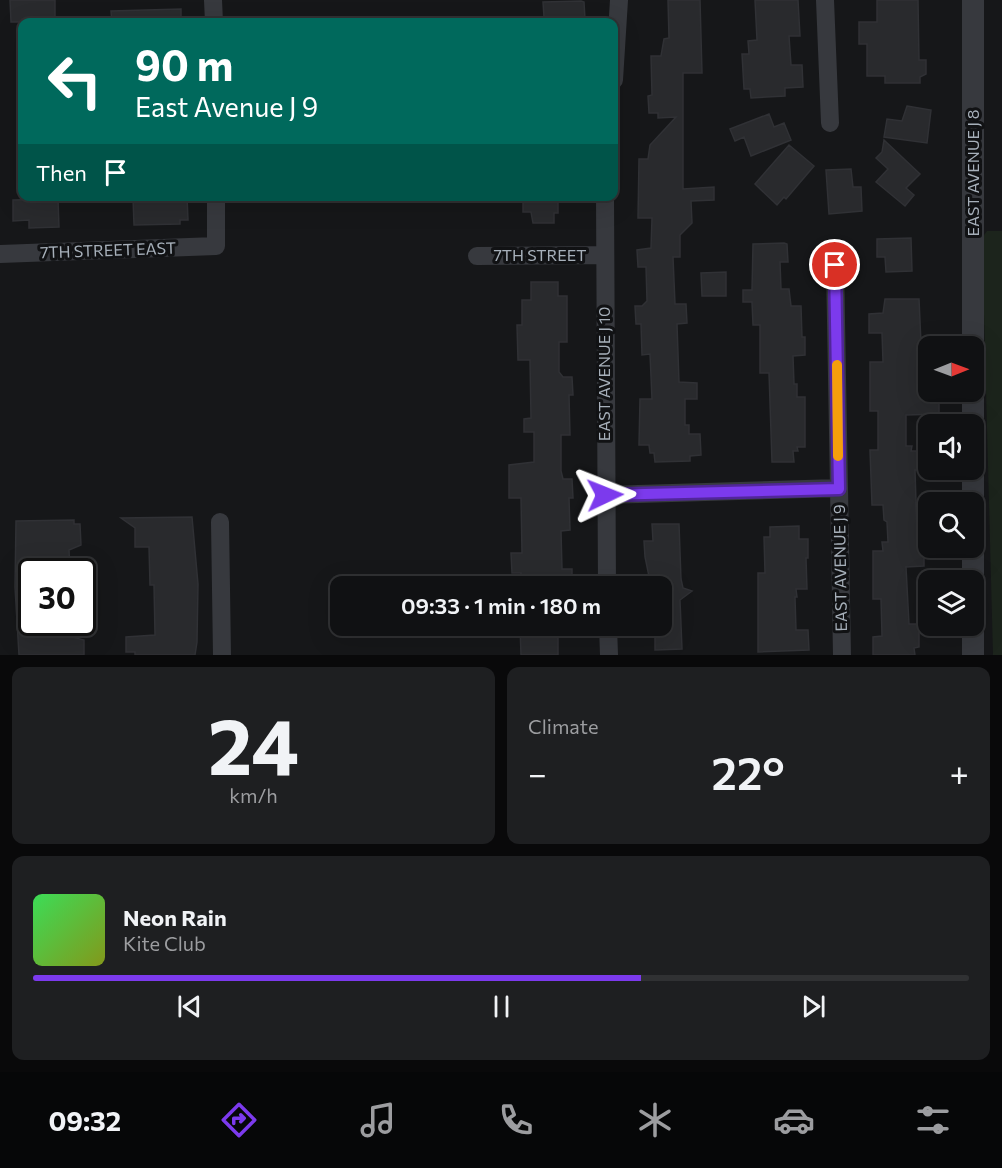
<!DOCTYPE html>
<html lang="en">
<head>
<meta charset="utf-8">
<style>
  body { margin:0; font-family:Commissioner,sans-serif; background:#1e1f21; color:#f1f3f6; height:100vh; display:flex; flex-direction:column; font-size:22px; white-space:nowrap }
  * { box-sizing:border-box; margin:0 }
  p { font-size:20px; color:#9c9da0 }
  .icon { flex:none; width:33px; height:33px; fill:none; stroke:currentColor; stroke-width:2; stroke-linecap:round; stroke-linejoin:round }
  .map { position:relative; height:655px; overflow:hidden }
  .side { display:flex; flex-direction:column; gap:12px; padding:12px; background:#09090a; flex:1 }
  .side>* { flex:none }
  .hud { position:absolute; left:18px; top:18px; width:600px; height:183px; border-radius:12px; box-shadow:0 6px 24px #0002,0 0 0 2px #303133; background:#00695c; color:#fff; overflow:hidden }
  .needle { width:39px; rotate:89deg }
  .fabs { position:absolute; left:918px; top:336px; display:grid; gap:12px }
  .fabs a { display:grid; place-items:center; width:66px; height:66px; border-radius:12px; background:#101113; box-shadow:0 6px 24px #0002,0 0 0 2px #303133; font-size:30px }
  .speed { position:absolute; left:18px; top:558px; display:flex; gap:12px; font-size:30px; font-weight:700; text-align:center }
  .speed>* { display:grid; place-content:center; width:78px; height:78px; border-radius:50%; background:#101113; box-shadow:0 6px 24px #0002,0 0 0 2px #303133; line-height:1 }
  .speed .limit { border:3px solid #111; border-radius:9px; background:#fff; color:#111 }
  .pin { position:absolute; display:grid; place-items:center; width:51px; height:51px; color:#fff; margin:-26px; border:3px solid #fff; border-radius:50%; box-shadow:0 2px 6px #0007 }
  .me { position:absolute; width:66px; margin:-33px; rotate:88deg; stroke-linejoin:round; filter:drop-shadow(0 0 4px #0008) }
  .turn { display:flex; align-items:center; gap:21px; height:126px; padding:0 18px; font-size:27px }
  .turn .icon { width:78px; height:78px; stroke-width:2.5 }
  .turn b { display:block; font-size:42px; line-height:51px }
  .then { display:flex; align-items:center; height:57px; padding:0 18px; background:#0003; gap:12px; font-size:22px }
  .big { font-size:45px; font-weight:600; line-height:1.1 }
  .side .widget { flex:1; display:flex; flex-direction:column; justify-content:center; gap:9px; min-width:0; padding:0 21px; border-radius:12px; background:#1e1f21 }
  .side .dial { align-items:center; gap:0 }
  .dial b { font-size:78px; line-height:1 }
  .song { display:flex; align-items:center; gap:18px }
  .cover { width:72px; height:72px; border-radius:9px; background:linear-gradient(135deg,hsl(130 70% 55%),hsl(70 70% 35%)) }
  .played { height:6px; border-radius:3px; background:linear-gradient(90deg,#7c3aed 65%,#303133 65%) }
  .keys { display:flex; justify-content:space-around; direction:ltr }
  .heat { display:flex; justify-content:space-between; align-items:center; font-size:33px; direction:ltr }
  .side .tiles { flex:1; display:grid; gap:12px; grid-template-columns:1fr 1fr }
  .widget:last-child { grid-column:span 2 }
  .trip { position:absolute; left:330px; top:576px; width:342px; height:60px; border-radius:12px; background:#101113; box-shadow:0 6px 24px #0002,0 0 0 2px #303133; font-weight:600; line-height:60px; text-align:center }
  .tab-bar { display:flex; height:96px; justify-content:space-around; align-items:center; background:#060708; color:#9c9da0 }
  .tab-bar .icon { width:42px; height:42px }
  .tab-bar .active { color:#7c3aed }
  .tab-bar b { font-size:27px; color:#f1f3f6 }
  .map>svg:first-child { display:block }
  .green { fill:#1c241c }
  .building { fill:#292a2d; stroke:#303135; stroke-width:1.5 }
  .lines { fill:none; stroke-linecap:round; stroke-linejoin:round }
  .minor { stroke:#37393e; stroke-width:18 }
  .tertiary { stroke:#37393e; stroke-width:22 }
  .route-casing { stroke:#51269a; stroke-width:15 }
  .route { stroke:#7c3aed; stroke-width:10 }
  .slow { stroke:#f59e0b; stroke-width:10 }
  .labels { text-anchor:middle; stroke-width:6; stroke-linejoin:round; paint-order:stroke }
  .street-label { font-size:16px; fill:#a7b0ba; stroke:#111214 }
</style>
</head>
<body>
<div class="map">
<svg width="1002" height="655" viewBox="0 0 1002 655">
  <rect width="100%" height="100%" fill="#161719"/>
  <path class="green" d="M987,231H1002V655H993L982,238Z"/>
  <path class="building" d="M10,0H55V22H11Z
    M668,0H700L702,73H683V189L714,187V200L691,201L692,223L680,235V257H673L675,304H686L687,323L677,324L679,382L697,383V399H685V425H689V434H700L701,455L690,456V461L655,462L654,453H650L649,445H639L640,399H652L650,354L642,355L641,324H636L635,306H642L647,301L646,267H638L637,250L651,248L652,218H638L639,159H648L650,145L676,117L658,118V113H649L648,96L652,95L651,56H661L664,39L669,38Z
    M755,0H798L800,36H789L791,65H802L803,87L785,88V96L751,98L750,89H744L742,54H749L748,41L757,40Z
    M877,0H918L919,60H926V74L920,77V83H885V76H867V44H859V22H877Z
    M581,1L584,2L585,19H576V22H548V17H544L543,2Z
    M181,9V22H112L111,11Z
    M907,106L931,110L927,143L884,137L887,119L902,121Z
    M769,114L774,127L784,123L791,140L751,156L744,137L735,141L730,129Z
    M884,140L920,174L906,188L914,195L905,206L876,182L888,169L876,158L882,152Z
    M789,145L814,166L786,199L784,197L777,205L755,184Z
    M851,169L853,187H861L862,211L829,214L826,170Z
    M187,196L188,220H180V224L134,225L133,198Z
    M523,196H558V213H554V223H533L531,212H523Z
    M58,199L59,227L29,228V220L13,221V200Z
    M911,238L912,271L886,272L885,257H877V239Z
    M784,243L787,244L788,262H780L781,289H789L791,306H801L802,337H805V355L793,356L794,384H797V397H805V447H797L798,451H793L794,462H772L769,373H760V325H753L752,302H743V290H752L753,244Z
    M726,272V296H702L701,273Z
    M531,282H558V296H567V342H559V372L563,377H572L573,395H569L570,435H561V471L563,479H572L573,498H569L570,530L561,531L562,569H572V586H521V573H512L511,553H522L521,498H509V465L534,462V432H524V419L531,418L530,360H518L517,325H522V300H531Z
    M885,299H919L923,388L939,392V414L906,415V446H912L911,451H917V458L928,459V470H942H915L917,535H924V566L906,567L909,624H919V647L914,648L915,655H873V637L882,636L881,599H873V551H883L882,542H888L887,522L884,520L883,505H872L870,450H878V411H870V362H883L882,333H869V314L883,313Z
    M192,517L198,584L197,642L195,655H135V652H126V637L155,635L154,585H150L149,547H135V528L121,518Z
    M74,520V524H80L81,545L69,550L70,572H32V622H68V636L84,640V655H19L15,587L16,521Z
    M652,524H679L681,579L683,588L692,591L680,600L682,649L655,650V626H662V586H651L645,557L644,541H653Z
    M799,526V539H808V558H806L807,589H796L797,597H795L796,630H808L809,650L758,652V573H765L764,537H770V527Z
    M520,626H558V655H521Z"/>
  <g class="lines">
    <path class="minor" d="M213,0L214,22
      M825,0L830,123
      M614,80L619,0
      M605,196L607,586
      M0,254L216,246V196
      M477,256L603,255
      M835,265L842,655
      M605,495L839,488
      M220,522L222,655
      M608,626L609,655"/>
    <path class="tertiary" d="M973,346V0
      M973,424V392
      M973,502V470
      M973,580V548
      M973,655V626"/>
  </g>
  <g class="lines">
    <g class="route-casing">
      <path id="route" d="M605,495L839,489L835,265"/>
    </g>
    <use href="#route" class="route"/>
    <path class="slow" d="M837,365L838,456"/>
  </g>
  <g class="labels">
    <g class="street-label">
      <text transform="translate(973 173) rotate(-90)" y="6">EAST AVENUE J 8</text>
      <text transform="translate(108 250) rotate(-2)" y="6">7TH STREET EAST</text>
      <text x="540" y="261">7TH STREET</text>
      <text transform="translate(604 374) rotate(-90)" y="6">EAST AVENUE J 10</text>
      <text transform="translate(840 568) rotate(-91)" y="6">EAST AVENUE J 9</text>
    </g>
  </g>
</svg>
<div class="fabs">
<a><svg class="needle" viewBox="-14 -14 28 28"><path d="M0-13l5 13h-10z" fill="#e53935"/><path d="M0 13l5-13h-10z" fill="#9c9da0"/></svg></a>
<a><svg class="icon" aria-label="sound" viewBox="0 0 24 24"><path d="M4 9h4l5-4v14l-5-4H4zM17 9q2 3 0 6"/></svg></a>
<a><svg class="icon" aria-label="search" viewBox="0 0 24 24"><circle cx="10" cy="10" r="6"/><path d="M15 15l6 6"/></svg></a>
<a><svg class="icon" aria-label="layers" viewBox="0 0 24 24"><path d="M12 4l9 5-9 5-9-5zM3 14l9 5 9-5"/></svg></a>
</div>
<div class="speed"><div class="limit">30</div></div>
<div class="pin" style="left:835px;top:265px;background:#d93025"><svg class="icon" aria-label="arrive" viewBox="0 0 24 24"><path d="M6 21V4h12l-3 4 3 4H6"/></svg></div>
<svg class="me" style="left:605px;top:495px" viewBox="-20 -20 40 40"><path d="M0-17L14 15 0 8-14 15z" fill="#7c3aed" stroke="#fff" stroke-width="4"/></svg>
<div class="trip">09:33 · 1 min · 180 m</div>
<div class="hud">
<div class="turn"><svg class="icon" aria-label="left" viewBox="0 0 24 24"><path d="M17 20v-9H6M10 6l-5 5 5 5"/></svg><div><b>90 m</b>East Avenue J 9</div></div>
<div class="then">Then<svg class="icon" aria-label="arrive" viewBox="0 0 24 24"><path d="M6 21V4h12l-3 4 3 4H6"/></svg></div>
</div>
</div>
<section class="side">
<div class="tiles">
<div class="widget dial"><b>24</b><p>km/h</p></div>
<div class="widget"><p>Climate</p>
<div class="heat"><a>−</a><b class="big">22°</b><a>+</a></div>
</div>
<div class="widget">
<div class="song"><i class="cover"></i><div><b>Neon Rain</b><p>Kite Club</p></div></div>
<div class="played"></div>
<div class="keys"><svg class="icon" aria-label="previous" viewBox="0 0 24 24"><path d="M18 5L8 12l10 7zM5 5v14"/></svg><svg class="icon" aria-label="pause" viewBox="0 0 24 24"><path d="M8 5v14M16 5v14"/></svg><svg class="icon" aria-label="next" viewBox="0 0 24 24"><path d="M6 5l10 7-10 7zM19 5v14"/></svg></div>
</div>
</div>
</section>
<nav class="tab-bar">
<b>09:32</b>
<svg class="icon active" aria-label="directions" viewBox="0 0 24 24"><path d="M12 3l9 9-9 9-9-9zM9 14v-3h6M13 9l2 2-2 2"/></svg>
<svg class="icon" aria-label="music" viewBox="0 0 24 24"><path d="M9 18V5l10-2v13"/><circle cx="6" cy="18" r="3"/><circle cx="16" cy="16" r="3"/></svg>
<svg class="icon" aria-label="phone" viewBox="0 0 24 24"><path d="M5 4h4l2 5-3 2q2 4 5 5l2-3 5 2v4C11 20 4 13 5 4z"/></svg>
<svg class="icon" aria-label="climate" viewBox="0 0 24 24"><path d="M12 3v18M4 7l16 10M4 17L20 7"/></svg>
<svg class="icon" aria-label="car" viewBox="0 0 24 24"><path d="M5 17H2v-5l4-1 3-4h7l3 4 3 1v5h-3M9 17h6M6 11h13"/><circle cx="7" cy="17" r="2"/><circle cx="17" cy="17" r="2"/></svg>
<svg class="icon" aria-label="filters" viewBox="0 0 24 24"><path d="M4 7h16M4 17h16"/><circle cx="9" cy="7" r="2"/><circle cx="15" cy="17" r="2"/></svg>
</nav>
</body>
</html>
